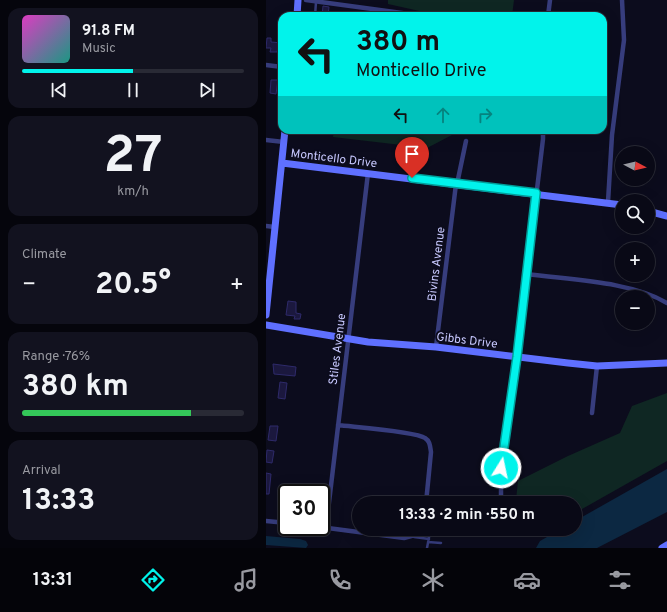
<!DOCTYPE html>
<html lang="en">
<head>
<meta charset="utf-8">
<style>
  body { margin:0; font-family:Overpass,sans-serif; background:#12121f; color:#f1f3f6; height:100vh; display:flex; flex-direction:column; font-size:15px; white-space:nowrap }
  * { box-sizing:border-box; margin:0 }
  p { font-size:13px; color:#999aa1 }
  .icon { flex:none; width:22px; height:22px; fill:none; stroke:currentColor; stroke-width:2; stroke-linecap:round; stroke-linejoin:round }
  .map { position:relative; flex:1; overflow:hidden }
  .details { display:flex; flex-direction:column; gap:8px; padding:8px; background:#05050c; width:266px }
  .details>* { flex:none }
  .banner { position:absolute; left:12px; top:12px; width:329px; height:122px; border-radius:12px; box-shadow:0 4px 16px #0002,0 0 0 1px #292a35; background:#01f3eb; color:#111; overflow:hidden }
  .needle { width:26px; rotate:97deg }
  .fabs { position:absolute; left:349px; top:146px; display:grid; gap:8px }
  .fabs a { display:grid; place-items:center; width:40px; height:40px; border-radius:50%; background:#090916; box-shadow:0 4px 16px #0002,0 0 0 1px #292a35; font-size:20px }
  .speed { position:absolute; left:12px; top:484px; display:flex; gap:8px; font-size:20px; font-weight:700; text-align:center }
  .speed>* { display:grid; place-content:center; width:52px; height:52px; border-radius:50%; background:#090916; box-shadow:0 4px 16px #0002,0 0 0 1px #292a35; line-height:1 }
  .speed .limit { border:2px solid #111; border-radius:6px; background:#fff; color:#111 }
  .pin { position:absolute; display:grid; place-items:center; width:34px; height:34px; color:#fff; margin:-41px -17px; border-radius:50% 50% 50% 0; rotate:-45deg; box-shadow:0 0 4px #0007 }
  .pin .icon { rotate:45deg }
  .me { position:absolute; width:44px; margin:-22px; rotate:10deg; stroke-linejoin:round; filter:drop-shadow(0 0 3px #0008) }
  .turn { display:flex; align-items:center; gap:14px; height:84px; padding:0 12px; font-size:18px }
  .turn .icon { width:52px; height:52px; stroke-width:2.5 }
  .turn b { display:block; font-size:28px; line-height:34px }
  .lanes { display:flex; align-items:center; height:38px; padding:0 12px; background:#0003; justify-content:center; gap:20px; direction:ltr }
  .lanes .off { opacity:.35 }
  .big { font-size:30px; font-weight:700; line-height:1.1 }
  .details .card { flex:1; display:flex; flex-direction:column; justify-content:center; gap:6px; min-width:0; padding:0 14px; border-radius:12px; background:#12121f }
  .details .dial { align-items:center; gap:0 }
  .dial b { font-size:52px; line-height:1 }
  .song { display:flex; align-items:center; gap:12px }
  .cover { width:48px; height:48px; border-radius:6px; background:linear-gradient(135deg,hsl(310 70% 55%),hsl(170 70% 35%)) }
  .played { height:4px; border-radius:2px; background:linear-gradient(90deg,#01f3eb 50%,#292a35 50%) }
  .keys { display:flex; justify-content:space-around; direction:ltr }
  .heat { display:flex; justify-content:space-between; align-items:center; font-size:22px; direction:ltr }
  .charge { height:6px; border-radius:3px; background:linear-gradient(90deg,#34c759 76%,#292a35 0) }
  .trip { position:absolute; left:86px; top:496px; width:230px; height:40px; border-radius:20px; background:#090916; box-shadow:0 4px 16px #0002,0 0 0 1px #292a35; font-weight:700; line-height:40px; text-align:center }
  .dock { display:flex; height:64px; justify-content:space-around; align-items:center; background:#040409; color:#999aa1 }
  .dock .icon { width:28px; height:28px }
  .dock .active { color:#01f3eb }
  .dock b { font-size:18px; color:#f1f3f6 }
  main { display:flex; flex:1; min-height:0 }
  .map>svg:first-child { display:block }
  .green { fill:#0f2723 }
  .water { fill:#0c2842 }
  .building { fill:#1b183e; stroke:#2e2a6a }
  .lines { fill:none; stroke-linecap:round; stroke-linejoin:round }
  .lane { stroke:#373d7d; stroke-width:2.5 }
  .street { stroke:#373d7d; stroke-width:4.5 }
  .secondary { stroke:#5f70ff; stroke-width:7 }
  .route-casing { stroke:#019e99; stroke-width:10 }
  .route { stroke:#01f3eb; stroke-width:7 }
  .labels { text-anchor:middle; stroke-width:4; stroke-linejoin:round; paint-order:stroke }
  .street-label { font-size:12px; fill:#c8c9ff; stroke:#0c0c1d }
</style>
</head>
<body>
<main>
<section class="details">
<div class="card">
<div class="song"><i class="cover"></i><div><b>91.8 FM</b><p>Music</p></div></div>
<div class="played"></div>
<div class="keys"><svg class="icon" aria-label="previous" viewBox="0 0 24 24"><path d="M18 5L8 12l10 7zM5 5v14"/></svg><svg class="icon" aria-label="pause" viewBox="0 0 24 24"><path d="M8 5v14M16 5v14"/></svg><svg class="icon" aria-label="next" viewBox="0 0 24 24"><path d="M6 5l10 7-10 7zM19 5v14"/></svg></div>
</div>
<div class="card dial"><b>27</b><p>km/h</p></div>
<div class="card"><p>Climate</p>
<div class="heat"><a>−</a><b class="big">20.5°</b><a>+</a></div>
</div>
<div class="card"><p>Range · 76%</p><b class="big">380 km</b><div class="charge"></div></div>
<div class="card"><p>Arrival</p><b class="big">13:33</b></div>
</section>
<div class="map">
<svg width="401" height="548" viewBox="0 0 401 548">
  <rect width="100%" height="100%" fill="#0c0c1d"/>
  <path class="green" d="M122,0H248L246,16H176L122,4Z
    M68,130H212L186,135L161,148L67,137Z
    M401,393V461L309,513V503H247L250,500L252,481L302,456L354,433L366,406Z
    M245,529H271L255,536L248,535Z"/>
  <path class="water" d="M401,469V512L331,548H270L274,541L295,529H309V521Z
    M0,536L34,539L40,541L42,545L40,548L0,545Z"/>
  <path class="building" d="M57,6L63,7L62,16H56Z
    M1,38H5V42L16,43V48H12L11,52H4L5,48H0Z
    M5,80H12L10,94L4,93Z
    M22,301L30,302V313L35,314L34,319H28L29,316L20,315Z
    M7,364L30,367L29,376L8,374Z
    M14,382L21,383L19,399L12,398Z
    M4,426H12L10,441L2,440Z
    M1,450L8,451L6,463L0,462Z
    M0,473L5,474L3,494H0Z"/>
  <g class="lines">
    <path class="lane" d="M49,16L50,2
      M157,529L164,532L161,548
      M148,537L163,539
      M162,542L175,543"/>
    <path class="street" d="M40,0L158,16
      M282,16L284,0
      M0,65L16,67
      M0,140L18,142
      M191,184L200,141
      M342,202L346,135L358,40L356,0
      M0,226L9,227
      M261,274C304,280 364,281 401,303
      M170,347L190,184
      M326,413L331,366
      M72,425C88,427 149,431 159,438C164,441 164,446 165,452L160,503
      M235,503V468L251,357L277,139V130
      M0,521L21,523
      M54,527L138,538L149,535L155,529
      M60,528L102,173"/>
    <path class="secondary" d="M31,16L32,0
      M16,163L356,205
      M382,211L401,216
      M0,315L19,130
      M0,325L102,342L170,347L302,363L331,366L401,363
      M396,548L401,545"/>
  </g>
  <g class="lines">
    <g class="route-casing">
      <path id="route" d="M146,178L270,193L251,357L235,468"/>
    </g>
    <use href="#route" class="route"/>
  </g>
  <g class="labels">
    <g class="street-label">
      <text transform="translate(68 158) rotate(7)" y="4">Monticello Drive</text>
      <text transform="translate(170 264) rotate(-83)" y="4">Bivins Avenue</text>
      <text transform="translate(201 340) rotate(7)" y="4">Gibbs Drive</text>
      <text transform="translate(71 349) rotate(-83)" y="4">Stiles Avenue</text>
    </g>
  </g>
</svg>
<div class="fabs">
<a><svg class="needle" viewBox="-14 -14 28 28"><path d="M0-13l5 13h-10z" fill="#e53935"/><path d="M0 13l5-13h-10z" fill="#999aa1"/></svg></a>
<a><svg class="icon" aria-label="search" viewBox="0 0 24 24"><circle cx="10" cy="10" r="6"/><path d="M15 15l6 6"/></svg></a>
<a>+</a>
<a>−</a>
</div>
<div class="speed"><div class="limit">30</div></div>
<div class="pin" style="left:146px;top:178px;background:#d93025"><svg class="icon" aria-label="arrive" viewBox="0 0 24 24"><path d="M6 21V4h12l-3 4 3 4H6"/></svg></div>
<svg class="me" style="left:235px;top:468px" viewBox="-20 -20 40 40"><circle r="17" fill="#01f3eb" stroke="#fff" stroke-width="3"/><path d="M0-11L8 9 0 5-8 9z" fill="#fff"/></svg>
<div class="trip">13:33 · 2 min · 550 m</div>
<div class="banner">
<div class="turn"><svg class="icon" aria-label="left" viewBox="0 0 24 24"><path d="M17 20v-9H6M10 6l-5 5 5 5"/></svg><div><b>380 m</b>Monticello Drive</div></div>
<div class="lanes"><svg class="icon" aria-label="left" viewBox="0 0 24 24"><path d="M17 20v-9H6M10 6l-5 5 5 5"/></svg><svg class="icon off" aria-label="ahead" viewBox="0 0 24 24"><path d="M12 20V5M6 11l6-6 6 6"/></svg><svg class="icon off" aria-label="right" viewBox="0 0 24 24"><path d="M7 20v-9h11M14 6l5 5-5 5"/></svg></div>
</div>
</div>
</main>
<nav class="dock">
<b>13:31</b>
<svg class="icon active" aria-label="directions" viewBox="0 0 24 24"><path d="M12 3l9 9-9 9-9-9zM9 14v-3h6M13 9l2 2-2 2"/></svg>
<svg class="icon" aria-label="music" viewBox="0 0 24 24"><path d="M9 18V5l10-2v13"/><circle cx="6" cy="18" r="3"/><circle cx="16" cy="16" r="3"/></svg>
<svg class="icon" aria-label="phone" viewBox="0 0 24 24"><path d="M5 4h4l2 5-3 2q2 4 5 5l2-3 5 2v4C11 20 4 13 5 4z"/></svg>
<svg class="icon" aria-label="climate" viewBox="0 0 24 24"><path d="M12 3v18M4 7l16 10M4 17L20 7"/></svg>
<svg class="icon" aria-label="car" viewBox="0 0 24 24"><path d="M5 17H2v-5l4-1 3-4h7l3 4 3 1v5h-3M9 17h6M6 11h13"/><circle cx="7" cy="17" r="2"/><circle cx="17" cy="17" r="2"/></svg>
<svg class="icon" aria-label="filters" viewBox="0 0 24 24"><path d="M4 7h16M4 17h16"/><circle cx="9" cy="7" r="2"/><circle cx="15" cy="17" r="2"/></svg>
</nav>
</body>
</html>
